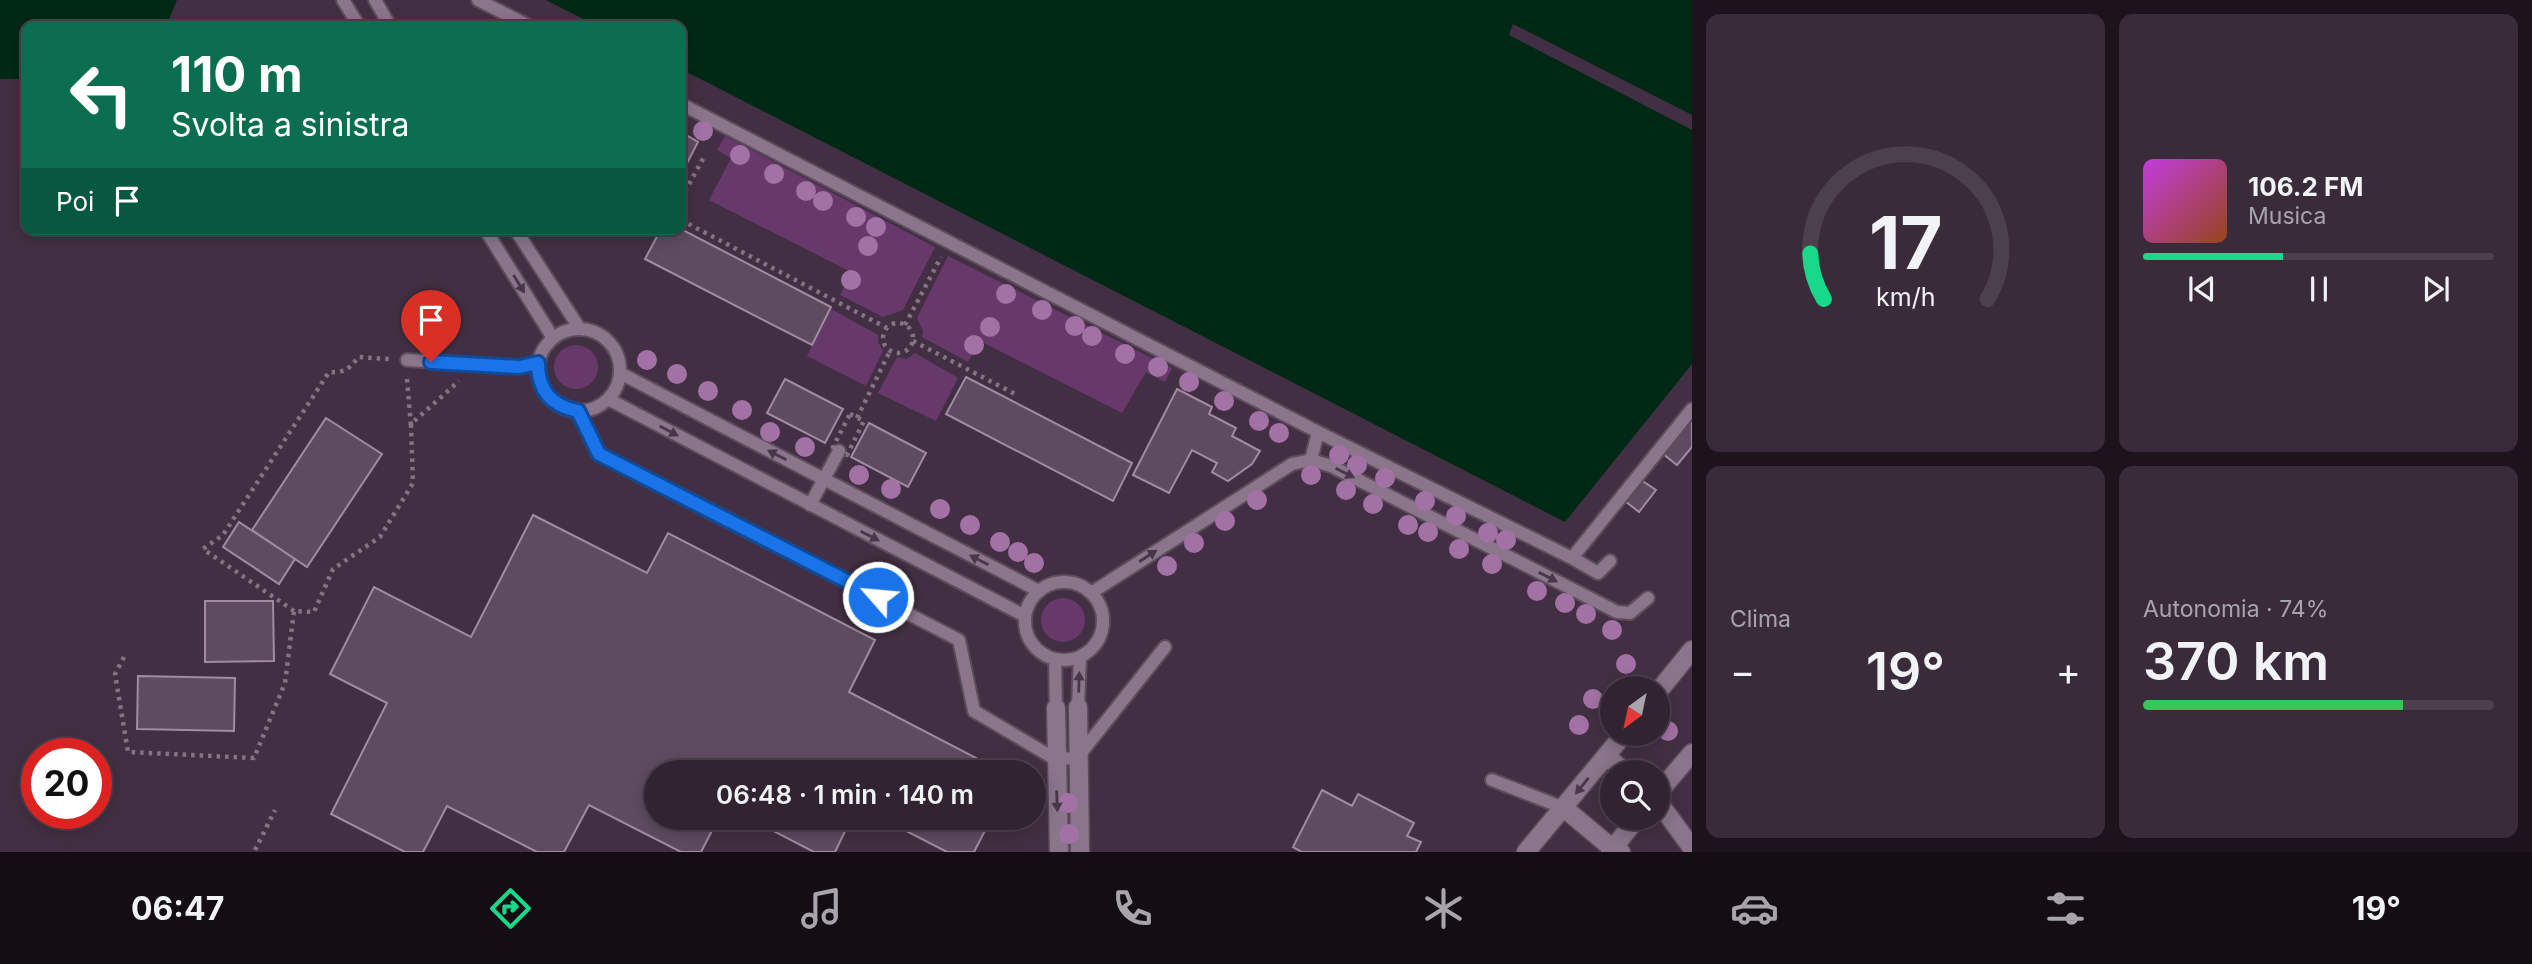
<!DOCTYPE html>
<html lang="it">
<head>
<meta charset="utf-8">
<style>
  body { margin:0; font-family:Inter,sans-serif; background:#3a2b3a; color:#f1f3f6; height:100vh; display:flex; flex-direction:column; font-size:26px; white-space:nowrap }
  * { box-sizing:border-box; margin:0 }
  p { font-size:23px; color:#a8a4ac }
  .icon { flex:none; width:38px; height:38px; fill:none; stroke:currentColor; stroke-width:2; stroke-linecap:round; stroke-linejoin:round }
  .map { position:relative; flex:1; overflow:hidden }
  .drawer { display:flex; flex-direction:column; gap:14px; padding:14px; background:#1c131c; width:840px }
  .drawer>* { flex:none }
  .guide { position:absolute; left:21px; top:21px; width:665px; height:214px; border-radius:14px; box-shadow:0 4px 18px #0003,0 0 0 2px #4d404d; background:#0b6e4f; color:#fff; overflow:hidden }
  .needle { width:46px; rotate:213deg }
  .fabs { position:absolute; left:1600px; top:676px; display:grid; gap:14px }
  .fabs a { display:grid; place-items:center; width:70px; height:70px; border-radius:50%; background:#322332; box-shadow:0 4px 18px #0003,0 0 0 2px #4d404d; font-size:35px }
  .speed { position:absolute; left:21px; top:738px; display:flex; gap:14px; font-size:35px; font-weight:700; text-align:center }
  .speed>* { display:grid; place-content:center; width:91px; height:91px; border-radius:50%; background:#322332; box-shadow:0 4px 18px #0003,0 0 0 2px #4d404d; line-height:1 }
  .speed .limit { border:10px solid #d22; background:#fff; color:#111 }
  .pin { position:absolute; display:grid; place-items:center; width:60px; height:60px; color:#fff; margin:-72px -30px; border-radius:50% 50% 50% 0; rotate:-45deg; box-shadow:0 0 7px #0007 }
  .pin .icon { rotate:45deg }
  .me { position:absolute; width:77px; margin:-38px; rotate:297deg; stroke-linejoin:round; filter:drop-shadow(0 0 5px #0008) }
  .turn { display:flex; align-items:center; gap:24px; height:147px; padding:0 35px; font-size:32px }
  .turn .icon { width:91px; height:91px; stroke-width:2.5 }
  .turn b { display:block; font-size:49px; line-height:60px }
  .then { display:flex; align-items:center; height:66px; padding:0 35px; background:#0003; gap:14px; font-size:26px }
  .big { font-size:52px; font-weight:600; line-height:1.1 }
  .drawer .card { flex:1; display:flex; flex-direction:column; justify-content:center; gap:10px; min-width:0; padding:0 24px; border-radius:14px; background:#3a2b3a }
  .drawer .dial { align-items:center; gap:0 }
  .dial svg { height:182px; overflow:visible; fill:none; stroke:#4d404d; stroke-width:7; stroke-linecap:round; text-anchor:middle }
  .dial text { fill:#f1f3f6; stroke:none }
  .song { display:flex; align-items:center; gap:21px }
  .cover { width:84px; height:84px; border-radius:10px; background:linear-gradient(135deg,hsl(290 70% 55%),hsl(20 70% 35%)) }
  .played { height:7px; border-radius:4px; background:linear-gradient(90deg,#18d989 40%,#4d404d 40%) }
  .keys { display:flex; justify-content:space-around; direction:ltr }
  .heat { display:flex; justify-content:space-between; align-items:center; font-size:38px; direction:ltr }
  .charge { height:10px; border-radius:5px; background:linear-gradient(90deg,#34c759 74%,#4d404d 0) }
  .drawer .tiles { flex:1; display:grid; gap:14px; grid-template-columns:repeat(2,1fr) }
  .trip { position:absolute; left:644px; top:760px; width:402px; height:70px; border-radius:35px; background:#322332; box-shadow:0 4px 18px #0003,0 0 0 2px #4d404d; font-weight:600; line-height:70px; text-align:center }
  .tabs { display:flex; height:112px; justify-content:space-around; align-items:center; background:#140e14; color:#a8a4ac }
  .tabs .icon { width:49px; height:49px }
  .tabs .current { color:#18d989 }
  .tabs b { font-size:32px; color:#f1f3f6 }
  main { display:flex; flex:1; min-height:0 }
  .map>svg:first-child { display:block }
  .green { fill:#67396a }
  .water { fill:#002915 }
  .pier { fill:#422f43 }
  .building { fill:#5e4b60; stroke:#a08ba1; stroke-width:2 }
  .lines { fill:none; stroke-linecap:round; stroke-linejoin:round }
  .service-casing { stroke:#5b4c5c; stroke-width:16 }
  .minor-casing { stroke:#5b4c5c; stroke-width:21 }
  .tertiary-casing { stroke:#5b4c5c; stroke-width:21 }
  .path { stroke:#837384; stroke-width:4.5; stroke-dasharray:3.5 5; stroke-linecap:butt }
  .service { stroke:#8a758b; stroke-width:12 }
  .minor { stroke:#8a758b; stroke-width:18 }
  .tertiary { stroke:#8a758b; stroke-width:18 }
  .tree { fill:#a372a5 }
  .oneway { fill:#49364a }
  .route-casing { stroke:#114b97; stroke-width:18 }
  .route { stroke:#1a73e8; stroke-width:12 }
</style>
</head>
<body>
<main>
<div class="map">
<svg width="1692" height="852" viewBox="0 0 1692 852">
  <rect width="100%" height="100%" fill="#422f43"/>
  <path class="green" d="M725,136L935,247L903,310L883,317L840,295L851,272L709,200L731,158L717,150Z
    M948,256L1172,368L1165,382L1146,372L1122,413L980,341L968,362L922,337L923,331L917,318Z
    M831,309L878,335V342L883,351L866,386L807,356Z
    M554 367a22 22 0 1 1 44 0a22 22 0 1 1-44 0Z
    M915,353L958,378L936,421L878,393L897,357L907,359Z
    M1041 620a22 22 0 1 1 44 0a22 22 0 1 1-44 0Z"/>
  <path class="water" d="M0,0H177L166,26H26V79H0Z
    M546,0H1692V364L1565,522L681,69V26H597Z"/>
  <path class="pier" d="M1513,24L1692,115V130L1509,35Z"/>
  <path class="building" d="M681,132L698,142L681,175Z
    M661,229H681L831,307L812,345L645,259Z
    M966,377L1132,463L1113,501L946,414Z
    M785,379L843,409L825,443L767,413Z
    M1177,389L1212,407L1209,414L1236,428L1232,436L1260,451L1252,464L1228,481L1212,472L1217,463L1192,450L1169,493L1133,475Z
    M1692,416V447L1677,465L1662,453Z
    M326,418L382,454L307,567L252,530Z
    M869,423L926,453L908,487L851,457Z
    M1641,480L1656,490L1639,512L1625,501Z
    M533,515L647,573L668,533L875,640L849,692L1003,772H656V817H719L701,852H681L589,805L564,852H537L447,806L423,852H405L331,814L387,703L330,674L374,587L471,637Z
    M239,522L295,559L279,584L223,547Z
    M205,601H273L274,661L205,662Z
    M138,676L235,678L234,731L137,729Z
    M1322,790L1352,806L1358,794L1414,823L1407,836L1421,842L1416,852H1302L1293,847Z
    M746,817H852L835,852H814Z
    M879,817H992L974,852H947Z"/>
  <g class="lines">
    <g class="service-casing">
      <path id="service" d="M343,0L359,26
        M375,0L390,26
        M478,0L529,26
        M501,26L513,18
        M681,104L1318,432L1311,460
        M485,229L553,338
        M515,229L580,329
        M538 370a41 41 0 1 1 82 0a41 41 0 1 1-82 0Z
        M407,360L518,367L539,363
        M620,373L1039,591
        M608,399L1025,616
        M578,411L599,454L959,640L974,711L1055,759L1077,758L1165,647
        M1318,432L1572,558L1692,409
        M810,505L839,451
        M1572,558L1598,573L1610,561
        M1025 621a39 39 0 1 1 78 0a39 39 0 1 1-78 0Z
        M1091,593L1292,464L1311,460L1331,466L1617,612L1630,613L1648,598
        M1055,660L1056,708
        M1078,707L1080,657
        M1492,780L1564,808"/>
    </g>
    <g class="minor-casing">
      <path id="minor" d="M1078,707L1080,852
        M1056,708L1059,852
        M1606,756L1625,772
        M1657,800L1692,848
        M1564,808L1613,849L1621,852"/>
    </g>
    <g class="tertiary-casing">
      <path id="tertiary" d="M1657,693L1692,650
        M1657,794L1692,753
        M1526,852L1625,733
        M1610,852L1638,817"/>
    </g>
    <path class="path" d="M681,199L705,155
      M681,220L887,328
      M883 338a15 15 0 1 1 30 0a15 15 0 1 1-30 0Z
      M905,325L941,257
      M913,341L1017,395
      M407,379L411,426
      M850,414L864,421L847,455L833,447Z
      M857,418L890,351
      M294,611L203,549L223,535L329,372C344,373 350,369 358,357L389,359
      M124,657L115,674L128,752L254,758L285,683L294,611L314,612L333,569L380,537L413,483L411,424L459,381
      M255,850L275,810"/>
    <use href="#service" class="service"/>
    <use href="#minor" class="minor"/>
    <use href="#tertiary" class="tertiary"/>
  </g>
  <g class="tree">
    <circle cx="703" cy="131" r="10"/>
    <circle cx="740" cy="155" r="10"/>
    <circle cx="774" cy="174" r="10"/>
    <circle cx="806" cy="191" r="10"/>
    <circle cx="823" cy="201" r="10"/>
    <circle cx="856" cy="217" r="10"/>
    <circle cx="876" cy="227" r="10"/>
    <circle cx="868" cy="246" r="10"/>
    <circle cx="851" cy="280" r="10"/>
    <circle cx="1006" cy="294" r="10"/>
    <circle cx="1042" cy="310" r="10"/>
    <circle cx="1075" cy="326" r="10"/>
    <circle cx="990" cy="327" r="10"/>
    <circle cx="1092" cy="336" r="10"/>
    <circle cx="974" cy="345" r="10"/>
    <circle cx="1125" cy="354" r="10"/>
    <circle cx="647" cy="360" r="10"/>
    <circle cx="1158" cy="367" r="10"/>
    <circle cx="677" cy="374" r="10"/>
    <circle cx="1189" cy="382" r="10"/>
    <circle cx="708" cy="391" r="10"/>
    <circle cx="1224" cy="401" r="10"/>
    <circle cx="742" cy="410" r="10"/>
    <circle cx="1259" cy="421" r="10"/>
    <circle cx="770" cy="432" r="10"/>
    <circle cx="1279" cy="433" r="10"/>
    <circle cx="805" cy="447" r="10"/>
    <circle cx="1339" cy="455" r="10"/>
    <circle cx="1357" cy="465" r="10"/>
    <circle cx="859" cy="475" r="10"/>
    <circle cx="1311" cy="475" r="10"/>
    <circle cx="1385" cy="478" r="10"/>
    <circle cx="891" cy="489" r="10"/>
    <circle cx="1346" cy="490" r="10"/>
    <circle cx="1257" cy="500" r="10"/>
    <circle cx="1425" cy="501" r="10"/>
    <circle cx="1373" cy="504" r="10"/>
    <circle cx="940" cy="509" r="10"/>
    <circle cx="1456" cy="516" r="10"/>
    <circle cx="1225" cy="521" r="10"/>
    <circle cx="970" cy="525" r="10"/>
    <circle cx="1408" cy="525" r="10"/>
    <circle cx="1428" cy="532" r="10"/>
    <circle cx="1488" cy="533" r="10"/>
    <circle cx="1506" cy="540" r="10"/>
    <circle cx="1000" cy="542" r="10"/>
    <circle cx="1194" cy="543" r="10"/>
    <circle cx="1459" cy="549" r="10"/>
    <circle cx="1018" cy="552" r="10"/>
    <circle cx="1034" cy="563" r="10"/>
    <circle cx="1492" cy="564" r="10"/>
    <circle cx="1167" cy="566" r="10"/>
    <circle cx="1537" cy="591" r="10"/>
    <circle cx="1565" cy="603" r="10"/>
    <circle cx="1586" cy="614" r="10"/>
    <circle cx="1612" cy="630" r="10"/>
    <circle cx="1626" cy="664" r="10"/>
    <circle cx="1593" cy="699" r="10"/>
    <circle cx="1579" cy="725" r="10"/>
    <circle cx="1668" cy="731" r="10"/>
    <circle cx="1068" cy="803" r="10"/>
    <circle cx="1069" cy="834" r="10"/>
  </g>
  <defs><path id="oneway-solid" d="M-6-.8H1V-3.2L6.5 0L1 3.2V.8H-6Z" transform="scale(1.75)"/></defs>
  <g class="oneway">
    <use href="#oneway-solid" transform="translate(519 284) rotate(58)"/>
    <use href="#oneway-solid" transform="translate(669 431) rotate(28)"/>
    <use href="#oneway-solid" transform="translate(777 455) rotate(-153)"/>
    <use href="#oneway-solid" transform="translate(1345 473) rotate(27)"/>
    <use href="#oneway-solid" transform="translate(870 536) rotate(27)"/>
    <use href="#oneway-solid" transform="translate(1148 556) rotate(-33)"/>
    <use href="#oneway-solid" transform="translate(979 560) rotate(-153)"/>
    <use href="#oneway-solid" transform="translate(1548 577) rotate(27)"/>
    <use href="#oneway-solid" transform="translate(1079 682) rotate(-88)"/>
    <use href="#oneway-solid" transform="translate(1582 786) rotate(129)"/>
    <use href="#oneway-solid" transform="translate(1057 801) rotate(88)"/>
  </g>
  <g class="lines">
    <g class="route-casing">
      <path id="route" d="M431,362L519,367L538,363C538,390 551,406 578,411L599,454L878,597"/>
    </g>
    <use href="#route" class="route"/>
  </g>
</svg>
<div class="fabs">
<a><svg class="needle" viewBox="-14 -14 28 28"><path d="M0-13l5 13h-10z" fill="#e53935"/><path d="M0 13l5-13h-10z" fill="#a8a4ac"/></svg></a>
<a><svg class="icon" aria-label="search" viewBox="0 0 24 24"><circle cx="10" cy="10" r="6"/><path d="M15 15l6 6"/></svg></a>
</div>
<div class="speed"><div class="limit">20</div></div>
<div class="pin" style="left:431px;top:362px;background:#d93025"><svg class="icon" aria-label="arrive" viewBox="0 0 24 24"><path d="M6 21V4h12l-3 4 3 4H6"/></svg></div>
<svg class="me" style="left:878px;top:597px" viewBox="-20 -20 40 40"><circle r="17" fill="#1a73e8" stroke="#fff" stroke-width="3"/><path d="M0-11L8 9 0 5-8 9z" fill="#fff"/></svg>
<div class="trip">06:48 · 1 min · 140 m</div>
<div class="guide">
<div class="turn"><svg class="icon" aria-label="left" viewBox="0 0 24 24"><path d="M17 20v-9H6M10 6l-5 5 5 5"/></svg><div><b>110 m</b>Svolta a sinistra</div></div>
<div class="then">Poi<svg class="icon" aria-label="arrive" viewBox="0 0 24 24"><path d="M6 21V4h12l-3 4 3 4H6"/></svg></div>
</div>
</div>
<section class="drawer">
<div class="tiles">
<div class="card dial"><svg viewBox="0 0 100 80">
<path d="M14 69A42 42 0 1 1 86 69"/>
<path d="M14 69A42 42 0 0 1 8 49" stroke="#18d989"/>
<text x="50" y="56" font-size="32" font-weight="700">17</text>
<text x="50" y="72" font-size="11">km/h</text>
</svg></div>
<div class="card">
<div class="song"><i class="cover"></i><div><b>106.2 FM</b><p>Musica</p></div></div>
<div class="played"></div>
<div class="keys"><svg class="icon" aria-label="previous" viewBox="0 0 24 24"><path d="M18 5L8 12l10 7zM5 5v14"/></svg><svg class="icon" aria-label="pause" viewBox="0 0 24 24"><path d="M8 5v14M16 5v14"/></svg><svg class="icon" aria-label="next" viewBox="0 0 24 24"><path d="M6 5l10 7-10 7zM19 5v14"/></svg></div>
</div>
<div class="card"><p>Clima</p>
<div class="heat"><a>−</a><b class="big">19°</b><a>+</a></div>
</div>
<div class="card"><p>Autonomia · 74%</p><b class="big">370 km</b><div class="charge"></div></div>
</div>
</section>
</main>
<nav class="tabs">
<b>06:47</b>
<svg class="icon current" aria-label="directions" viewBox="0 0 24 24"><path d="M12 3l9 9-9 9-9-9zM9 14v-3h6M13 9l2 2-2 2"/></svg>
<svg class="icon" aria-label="music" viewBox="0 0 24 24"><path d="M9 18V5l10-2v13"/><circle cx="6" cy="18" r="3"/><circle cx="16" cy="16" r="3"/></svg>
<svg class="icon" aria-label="phone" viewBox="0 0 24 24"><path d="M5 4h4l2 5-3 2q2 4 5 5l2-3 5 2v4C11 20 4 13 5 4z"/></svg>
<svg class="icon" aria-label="climate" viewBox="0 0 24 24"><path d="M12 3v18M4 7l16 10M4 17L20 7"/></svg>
<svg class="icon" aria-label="car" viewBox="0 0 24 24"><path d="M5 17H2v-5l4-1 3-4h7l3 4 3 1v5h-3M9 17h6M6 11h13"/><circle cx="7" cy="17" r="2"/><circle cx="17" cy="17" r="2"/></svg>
<svg class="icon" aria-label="filters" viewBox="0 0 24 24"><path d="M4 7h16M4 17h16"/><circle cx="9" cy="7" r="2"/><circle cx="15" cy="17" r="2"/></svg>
<b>19°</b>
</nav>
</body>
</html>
